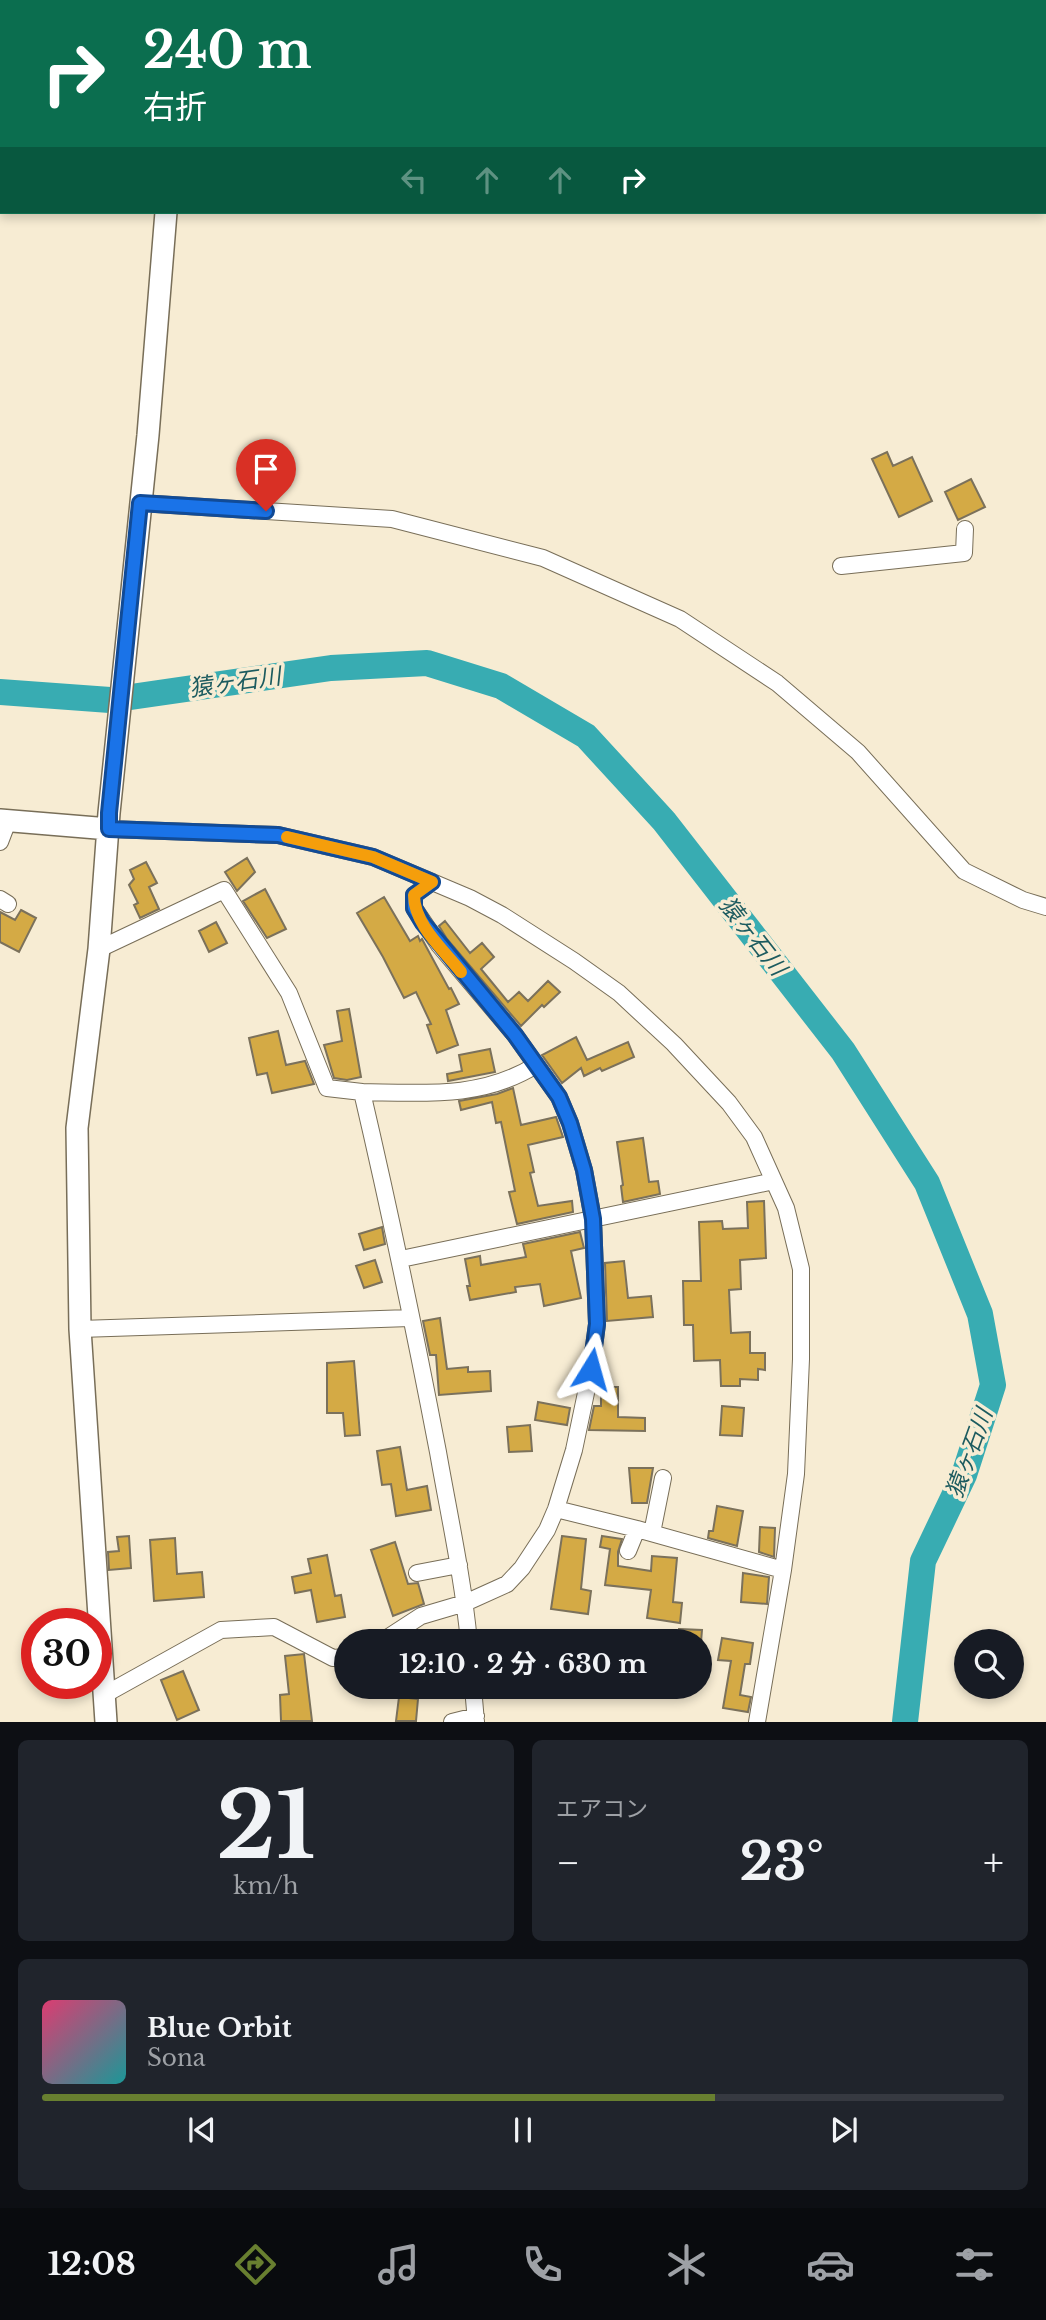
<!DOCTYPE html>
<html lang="ja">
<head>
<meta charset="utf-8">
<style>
  body { margin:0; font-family:"Libre Baskerville","Noto Sans JP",serif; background:#20242c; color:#f1f3f6; height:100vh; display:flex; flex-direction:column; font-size:26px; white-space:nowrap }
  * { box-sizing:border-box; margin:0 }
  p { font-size:23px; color:#9ea1a6 }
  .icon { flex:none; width:38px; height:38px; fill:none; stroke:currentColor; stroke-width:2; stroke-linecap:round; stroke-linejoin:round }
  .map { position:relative; height:1722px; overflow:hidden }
  .sheet { display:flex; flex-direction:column; gap:18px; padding:18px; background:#0d0f14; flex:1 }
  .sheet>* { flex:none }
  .top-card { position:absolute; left:0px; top:0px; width:1046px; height:214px; box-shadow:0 4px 10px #0003; background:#0b6e4f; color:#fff; overflow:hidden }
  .controls { position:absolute; left:954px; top:1629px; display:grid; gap:14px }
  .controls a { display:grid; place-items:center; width:70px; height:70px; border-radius:50%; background:#171b24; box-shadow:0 4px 10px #0003; font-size:35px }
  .speed { position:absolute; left:21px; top:1608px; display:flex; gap:14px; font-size:35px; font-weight:700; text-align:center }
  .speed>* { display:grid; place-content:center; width:91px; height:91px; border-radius:50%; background:#171b24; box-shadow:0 4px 10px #0003; line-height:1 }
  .speed .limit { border:10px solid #d22; background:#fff; color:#111 }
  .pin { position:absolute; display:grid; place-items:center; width:60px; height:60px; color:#fff; margin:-72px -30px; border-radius:50% 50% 50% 0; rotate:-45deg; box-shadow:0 0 7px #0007 }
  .pin .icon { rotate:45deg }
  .me { position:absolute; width:77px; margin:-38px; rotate:8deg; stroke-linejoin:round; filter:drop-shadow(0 0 5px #0008) }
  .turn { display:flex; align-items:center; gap:24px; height:147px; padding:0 28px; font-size:32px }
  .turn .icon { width:91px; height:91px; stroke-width:2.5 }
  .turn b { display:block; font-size:49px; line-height:60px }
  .lanes { display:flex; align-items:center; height:66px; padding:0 28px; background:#0003; justify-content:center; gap:35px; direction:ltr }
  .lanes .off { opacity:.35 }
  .big { font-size:52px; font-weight:700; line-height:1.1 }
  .sheet .widget { flex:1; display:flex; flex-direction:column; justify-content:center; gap:10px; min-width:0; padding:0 24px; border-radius:10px; background:#20242c }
  .sheet .dial { align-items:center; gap:0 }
  .dial b { font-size:91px; line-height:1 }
  .song { display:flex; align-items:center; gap:21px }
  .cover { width:84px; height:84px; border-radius:10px; background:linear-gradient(135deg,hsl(340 70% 55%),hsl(180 70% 35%)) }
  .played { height:7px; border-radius:4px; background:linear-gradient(90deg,#687f30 70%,#363941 70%) }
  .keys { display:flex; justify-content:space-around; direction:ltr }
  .heat { display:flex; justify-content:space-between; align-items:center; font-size:38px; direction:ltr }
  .sheet .tiles { flex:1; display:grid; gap:18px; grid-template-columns:1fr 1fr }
  .widget:last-child { grid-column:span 2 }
  .trip { position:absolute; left:334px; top:1629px; width:378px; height:70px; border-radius:35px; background:#171b24; box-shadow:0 4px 10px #0003; font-weight:700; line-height:70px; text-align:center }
  .tabs { display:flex; height:112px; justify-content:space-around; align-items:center; background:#090b0e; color:#9ea1a6 }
  .tabs .icon { width:49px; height:49px }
  .tabs .on { color:#687f30 }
  .tabs b { font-size:32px; color:#f1f3f6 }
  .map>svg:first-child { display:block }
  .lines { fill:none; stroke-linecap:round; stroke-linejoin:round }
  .river { stroke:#38acb2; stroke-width:26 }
  .building { fill:#d4aa45; stroke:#7b715b; stroke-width:2 }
  .minor-casing { stroke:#786e58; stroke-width:18 }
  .tertiary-casing { stroke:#786e58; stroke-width:24 }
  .minor { stroke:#fff; stroke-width:16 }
  .tertiary { stroke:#fff; stroke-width:21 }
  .route-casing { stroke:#114b97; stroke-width:18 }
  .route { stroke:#1a73e8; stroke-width:12 }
  .slow { stroke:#f59e0b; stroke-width:12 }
  .labels { text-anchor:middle; stroke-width:7; stroke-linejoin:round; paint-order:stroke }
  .water-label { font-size:23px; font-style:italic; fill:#1c5b5f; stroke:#f7ecd3 }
</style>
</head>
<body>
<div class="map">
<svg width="1046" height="1722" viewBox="0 0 1046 1722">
  <rect width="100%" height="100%" fill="#f7ecd3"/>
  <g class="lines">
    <path class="river" d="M0,692L110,700L331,668L427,663L501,686L586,736L664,821L843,1051L927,1183L980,1314L993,1385L964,1475L923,1561L905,1722"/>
  </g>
  <path class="building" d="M887,452L893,466L912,457L932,501L899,517L872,459Z
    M971,479L985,507L958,520L945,492Z
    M247,858L255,872L237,891L225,872Z
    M146,862L157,883L149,887L159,909L140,918L134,905L138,903L129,885L134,879L130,870Z
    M265,889L286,929L267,938L243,901Z
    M384,897L410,941L418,936L420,941L422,939L449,989L451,988L459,1004L446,1010L458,1045L437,1053L427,1025L431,1024L416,992L404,998L383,957L357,913Z
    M21,910L36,918L19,952L0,942V912L15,920Z
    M445,921L470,953L482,943L494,957L481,969L508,1002L519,992L528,1001L548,981L560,992L544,1007L542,1005L521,1026L447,939L439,926Z
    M216,922L227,943L209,952L199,931Z
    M349,1009L361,1077L347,1080L334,1078L324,1045L342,1041L337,1011Z
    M278,1031L286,1065L305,1061L314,1084L272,1093L267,1073L257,1075L249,1038Z
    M576,1037L587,1060L628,1042L634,1057L602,1071L600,1068L584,1076L581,1068L562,1083L542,1055Z
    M490,1049L495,1072L448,1081L447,1074L462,1071L459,1055Z
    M513,1088L521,1125L556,1117L563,1137L528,1145L534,1172L530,1173L538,1206L572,1201L573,1212L517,1224L509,1192L515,1191L501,1122L496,1123L492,1102L461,1110L459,1101L497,1094Z
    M643,1138L649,1182L658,1181L660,1194L623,1202L621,1186L623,1185L617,1142Z
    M764,1201L766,1258L740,1260L741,1289L729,1290L731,1333L750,1332V1353H765V1370L758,1369V1380L740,1379V1386H721L720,1360L694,1361L693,1325H684L683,1281H701L699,1222L722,1221L723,1229L748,1228L747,1202Z
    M382,1227L385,1244L364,1250L359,1234Z
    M580,1232L584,1248L571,1251L581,1298L544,1306L540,1284L515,1287L516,1292L470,1300L467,1286H470L465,1259L480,1256L481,1265L526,1257L523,1244Z
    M375,1260L382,1282L364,1288L356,1266Z
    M624,1261L628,1298L651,1296L653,1317L607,1321L605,1263Z
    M440,1318L447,1369L468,1367V1372L490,1371L491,1391L439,1395L436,1355H430L423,1321Z
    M354,1361L360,1435L345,1436L343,1413H327V1363Z
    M601,1387H618V1417L645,1418V1431L589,1430L594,1406H601Z
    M538,1402L570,1408L567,1425L535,1420Z
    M722,1406L744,1408L742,1436L720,1435Z
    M530,1425L532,1451L509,1452L507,1427Z
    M400,1447L407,1490L427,1486L431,1510L396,1516L391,1484L382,1485L377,1451Z
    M629,1468H653L647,1503H632Z
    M717,1506L743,1511L737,1546L708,1538L709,1531H713Z
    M760,1527L775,1528L774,1557L759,1552Z
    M129,1536L131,1568L109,1570L108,1552L119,1551L117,1537Z
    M562,1536L586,1539L581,1589L591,1591L588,1614L551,1609Z
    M602,1536L622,1539L618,1552V1566L651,1571L652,1556L677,1558L673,1602L682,1603L680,1623L647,1618L651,1590L605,1585L610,1549L600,1547Z
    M175,1538L177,1574L202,1572L204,1597L154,1601L150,1540Z
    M395,1542L408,1584L418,1583L424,1604L393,1616L371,1550Z
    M327,1555L335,1596L341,1595L345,1617L317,1622L311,1590L295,1593L292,1577L311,1573L308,1559Z
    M743,1573L769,1577L767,1604L741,1602Z
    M679,1629L702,1630L701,1642H678Z
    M722,1638L753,1643L750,1664H745L740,1695L751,1697L748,1712L723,1708L731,1661L718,1660Z
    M304,1654L312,1721H281L280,1695L289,1694L285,1656Z
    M183,1671L199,1710L177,1720L161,1680Z
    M399,1697L418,1699L416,1721H396Z"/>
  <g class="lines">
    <g class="minor-casing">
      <path id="minor" d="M140,503L392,519L543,558L680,619L777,683L858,752L964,871L1023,900L1046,907
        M841,566L964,553L965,529
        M109,829L278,835L373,857L470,898L502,915L574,961L619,993L674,1044L729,1103L754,1137L786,1208L801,1269V1359L796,1474L783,1570L757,1722
        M0,842L8,821
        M0,899L8,904
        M99,949L224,890L289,993L327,1088L362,1092C390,1212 415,1332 438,1452C449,1515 463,1578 469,1642
        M362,1092C423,1093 482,1099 536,1065
        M401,1259L774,1181
        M80,1329L410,1318
        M556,1509L637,1529L783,1570
        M652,1533L663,1478
        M628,1551L637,1529
        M417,1573L459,1565
        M381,1642L421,1616L465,1603L507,1584L522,1568L547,1530L556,1509L574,1450L591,1369L597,1324L593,1219L584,1170L570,1123L559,1097L515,1035L439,945L414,908V895L432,882
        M473,1687L476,1722
        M104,1695L221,1630L274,1627L333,1658L346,1657
        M452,1722L476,1716"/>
    </g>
    <g class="tertiary-casing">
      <path id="tertiary" d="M926,0L940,2
        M267,2L269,0
        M1045,14H1046
        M0,820L109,829
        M106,1722L80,1329L77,1128L99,949L109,813L148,435L166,212"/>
    </g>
    <use href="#minor" class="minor"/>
    <use href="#tertiary" class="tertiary"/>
  </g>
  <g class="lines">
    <g class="route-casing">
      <path id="route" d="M266,511L140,503L109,813V829L278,835L373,857L432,882L414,895V908L423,923L515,1035L559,1097L570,1123L584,1170L593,1219L597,1324L591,1369"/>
    </g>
    <use href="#route" class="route"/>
    <path class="slow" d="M287,837L373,857L432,882L414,895C414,925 444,950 461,972"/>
  </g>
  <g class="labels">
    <g class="water-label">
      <text transform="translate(235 682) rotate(-8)" y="8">猿ヶ石川</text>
      <text transform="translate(753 936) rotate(52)" y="8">猿ヶ石川</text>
      <text transform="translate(969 1453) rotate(-70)" y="8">猿ヶ石川</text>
    </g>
  </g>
</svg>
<div class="controls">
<a><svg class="icon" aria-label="search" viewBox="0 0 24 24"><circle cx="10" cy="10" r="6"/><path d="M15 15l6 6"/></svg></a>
</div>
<div class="speed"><div class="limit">30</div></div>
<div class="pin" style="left:266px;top:511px;background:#d93025"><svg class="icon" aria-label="arrive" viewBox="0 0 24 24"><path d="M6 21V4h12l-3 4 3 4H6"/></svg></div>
<svg class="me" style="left:591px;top:1369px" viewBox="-20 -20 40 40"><path d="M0-17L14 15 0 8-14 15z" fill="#1a73e8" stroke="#fff" stroke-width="4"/></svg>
<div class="trip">12:10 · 2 分 · 630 m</div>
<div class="top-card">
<div class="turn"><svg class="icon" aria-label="right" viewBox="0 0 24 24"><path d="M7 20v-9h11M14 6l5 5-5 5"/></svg><div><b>240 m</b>右折</div></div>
<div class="lanes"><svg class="icon off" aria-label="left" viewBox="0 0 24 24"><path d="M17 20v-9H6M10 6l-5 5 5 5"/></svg><svg class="icon off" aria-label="ahead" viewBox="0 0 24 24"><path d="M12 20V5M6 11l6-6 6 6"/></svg><svg class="icon off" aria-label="ahead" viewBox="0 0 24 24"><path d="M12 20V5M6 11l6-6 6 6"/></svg><svg class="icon" aria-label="right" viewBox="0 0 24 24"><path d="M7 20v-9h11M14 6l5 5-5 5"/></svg></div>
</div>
</div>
<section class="sheet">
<div class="tiles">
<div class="widget dial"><b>21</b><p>km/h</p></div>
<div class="widget"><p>エアコン</p>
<div class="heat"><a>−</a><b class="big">23°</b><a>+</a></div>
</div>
<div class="widget">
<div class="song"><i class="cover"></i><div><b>Blue Orbit</b><p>Sona</p></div></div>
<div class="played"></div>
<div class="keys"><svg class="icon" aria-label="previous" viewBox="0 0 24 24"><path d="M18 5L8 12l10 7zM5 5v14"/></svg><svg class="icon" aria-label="pause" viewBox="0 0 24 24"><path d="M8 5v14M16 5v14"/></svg><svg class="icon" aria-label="next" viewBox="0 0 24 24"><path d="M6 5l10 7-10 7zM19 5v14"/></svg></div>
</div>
</div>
</section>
<nav class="tabs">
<b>12:08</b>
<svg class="icon on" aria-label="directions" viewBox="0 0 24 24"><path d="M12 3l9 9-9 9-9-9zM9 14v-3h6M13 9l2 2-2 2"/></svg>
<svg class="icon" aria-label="music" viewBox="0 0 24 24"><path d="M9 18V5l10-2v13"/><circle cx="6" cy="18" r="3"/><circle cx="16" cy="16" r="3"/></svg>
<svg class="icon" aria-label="phone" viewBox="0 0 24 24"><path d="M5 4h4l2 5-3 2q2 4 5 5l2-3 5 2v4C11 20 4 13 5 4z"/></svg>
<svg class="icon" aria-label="climate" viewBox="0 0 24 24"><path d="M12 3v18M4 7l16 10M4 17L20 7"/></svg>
<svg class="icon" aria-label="car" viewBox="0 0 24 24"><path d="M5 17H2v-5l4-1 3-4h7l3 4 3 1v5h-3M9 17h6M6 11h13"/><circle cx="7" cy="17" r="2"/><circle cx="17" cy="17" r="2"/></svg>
<svg class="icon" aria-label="filters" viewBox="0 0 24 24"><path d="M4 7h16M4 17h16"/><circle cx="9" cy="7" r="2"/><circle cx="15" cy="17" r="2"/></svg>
</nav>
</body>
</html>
